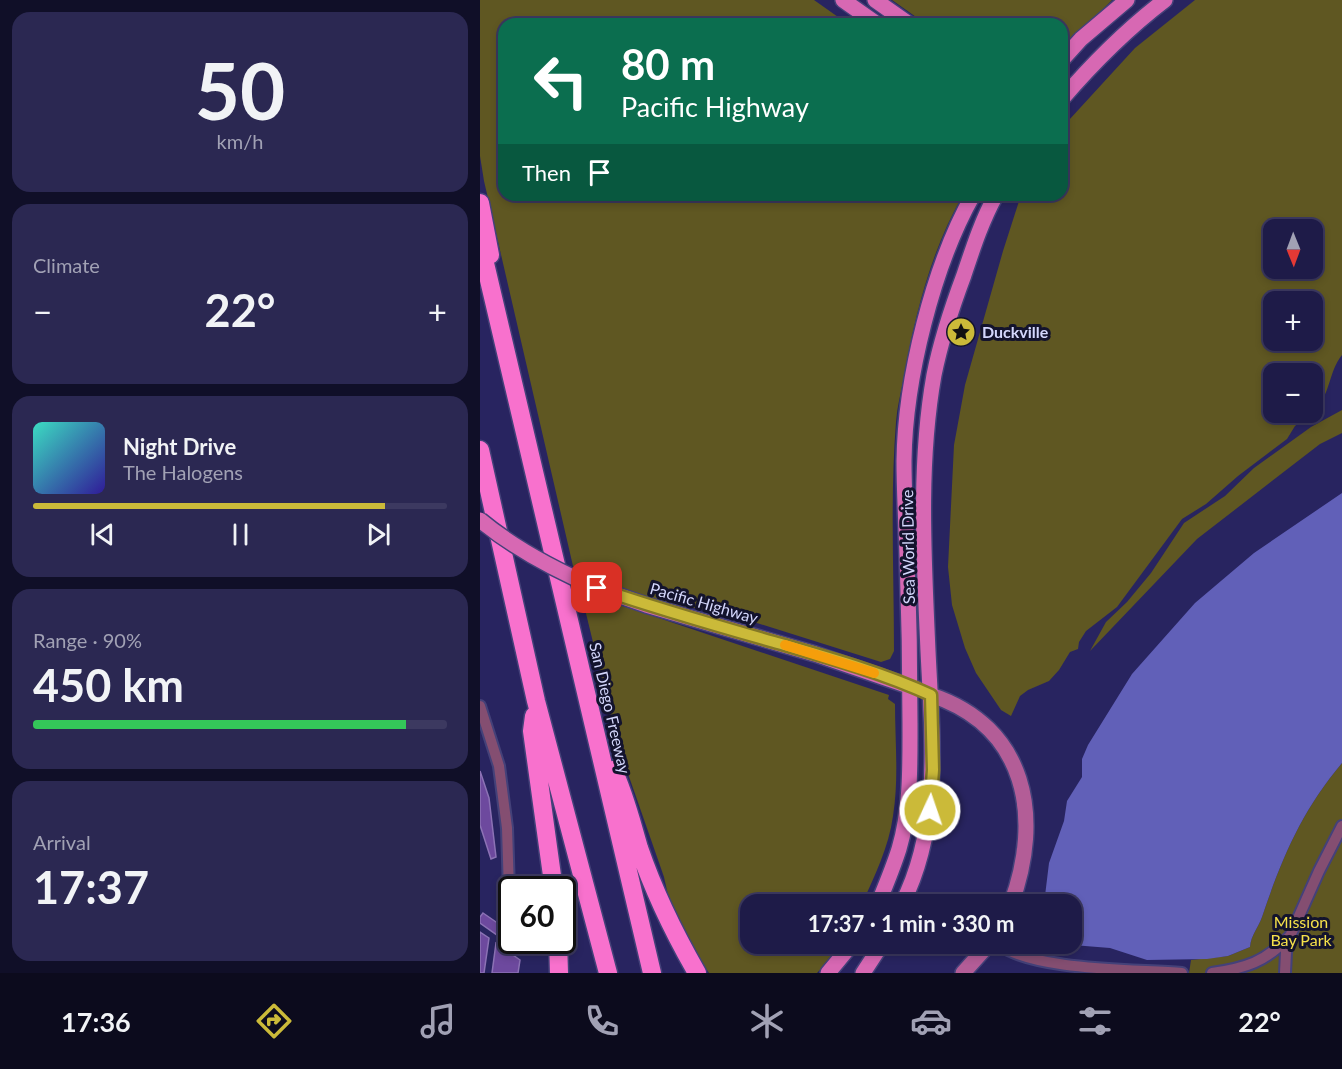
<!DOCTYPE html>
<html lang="en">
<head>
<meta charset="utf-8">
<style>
  body { margin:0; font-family:Lato,sans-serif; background:#2b2852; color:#f1f3f6; height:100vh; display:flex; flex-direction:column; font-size:22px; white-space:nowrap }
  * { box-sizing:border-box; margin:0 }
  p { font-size:20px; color:#a1a1b4 }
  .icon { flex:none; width:33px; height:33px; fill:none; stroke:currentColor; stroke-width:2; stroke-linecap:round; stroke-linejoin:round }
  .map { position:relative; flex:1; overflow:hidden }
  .panel { display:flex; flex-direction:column; gap:12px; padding:12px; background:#100f28; width:480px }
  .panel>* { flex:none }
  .guide { position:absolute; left:18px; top:18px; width:570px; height:183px; border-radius:18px; box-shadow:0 3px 9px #0003,0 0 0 2px #3c3960; background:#0b6e4f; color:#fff; overflow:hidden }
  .needle { width:39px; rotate:179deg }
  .buttons { position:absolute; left:783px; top:219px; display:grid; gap:12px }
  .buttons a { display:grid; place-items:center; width:60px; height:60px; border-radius:12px; background:#1e1b48; box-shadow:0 3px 9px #0003,0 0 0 2px #3c3960; font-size:30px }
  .speed { position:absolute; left:18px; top:876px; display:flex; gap:12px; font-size:30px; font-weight:700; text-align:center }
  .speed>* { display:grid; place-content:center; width:78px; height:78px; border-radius:50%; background:#1e1b48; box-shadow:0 3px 9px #0003,0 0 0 2px #3c3960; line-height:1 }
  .speed .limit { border:3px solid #111; border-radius:9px; background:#fff; color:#111 }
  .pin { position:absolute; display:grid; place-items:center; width:51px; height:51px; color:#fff; margin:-26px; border-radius:12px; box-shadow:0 3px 9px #0006 }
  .me { position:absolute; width:66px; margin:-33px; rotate:3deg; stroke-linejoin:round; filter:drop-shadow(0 0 4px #0008) }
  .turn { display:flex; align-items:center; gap:21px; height:126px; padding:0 24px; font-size:27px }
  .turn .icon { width:78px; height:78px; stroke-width:2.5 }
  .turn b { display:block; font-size:42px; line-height:51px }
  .then { display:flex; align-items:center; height:57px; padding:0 24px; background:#0003; gap:12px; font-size:22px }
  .big { font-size:45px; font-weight:700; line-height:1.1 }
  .panel .card { flex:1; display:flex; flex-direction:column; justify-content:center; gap:9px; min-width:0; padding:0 21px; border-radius:18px; background:#2b2852 }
  .panel .dial { align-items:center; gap:0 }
  .dial b { font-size:78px; line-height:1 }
  .song { display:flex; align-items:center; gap:18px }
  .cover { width:72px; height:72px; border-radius:9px; background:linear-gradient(135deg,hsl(170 70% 55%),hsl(250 70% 35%)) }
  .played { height:6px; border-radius:3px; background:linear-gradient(90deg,#cbba39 85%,#3c3960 85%) }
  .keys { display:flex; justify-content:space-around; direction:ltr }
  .heat { display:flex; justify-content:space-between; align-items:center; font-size:33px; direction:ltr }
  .charge { height:9px; border-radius:4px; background:linear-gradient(90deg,#34c759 90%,#3c3960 0) }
  .trip { position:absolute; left:260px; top:894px; width:342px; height:60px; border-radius:18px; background:#1e1b48; box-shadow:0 3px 9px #0003,0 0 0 2px #3c3960; font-weight:700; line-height:60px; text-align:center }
  .tabs { display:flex; height:96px; justify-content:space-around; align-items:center; background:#0c0b1d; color:#a1a1b4 }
  .tabs .icon { width:42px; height:42px }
  .tabs .selected { color:#cbba39 }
  .tabs b { font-size:27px; color:#f1f3f6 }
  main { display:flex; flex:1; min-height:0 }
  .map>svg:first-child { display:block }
  .green { fill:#5f5722; fill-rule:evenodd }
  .water { fill:#6160b8 }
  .building { fill:#6d499e; stroke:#8c72b5; stroke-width:1.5 }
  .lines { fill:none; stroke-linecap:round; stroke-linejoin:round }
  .minor-casing { stroke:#444179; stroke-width:14 }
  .secondary-casing { stroke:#444179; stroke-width:18 }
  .primary-casing { stroke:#444179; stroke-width:18 }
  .motorway-casing { stroke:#444179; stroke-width:21 }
  .minor { stroke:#844e71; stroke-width:10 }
  .secondary { stroke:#b35d97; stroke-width:15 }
  .primary { stroke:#d768b3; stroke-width:15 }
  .motorway { stroke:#f871cd; stroke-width:18 }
  .primary-bridge-casing { stroke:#444179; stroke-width:18; stroke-linecap:butt }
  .primary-bridge { stroke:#d768b3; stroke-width:15 }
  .route-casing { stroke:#847925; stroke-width:15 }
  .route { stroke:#cbba39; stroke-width:10 }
  .slow { stroke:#f59e0b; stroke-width:10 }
  .labels { text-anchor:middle; stroke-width:6; stroke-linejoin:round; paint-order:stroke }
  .poi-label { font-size:16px; font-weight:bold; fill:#d4d7fc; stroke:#13132d; text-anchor:start }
  .street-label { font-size:16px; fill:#d4d7fc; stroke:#13132d }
  .park-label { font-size:16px; fill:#f5e14a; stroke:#13132d }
</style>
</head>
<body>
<main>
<section class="panel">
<div class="card dial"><b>50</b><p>km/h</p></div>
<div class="card"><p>Climate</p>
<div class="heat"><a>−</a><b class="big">22°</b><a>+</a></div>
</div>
<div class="card">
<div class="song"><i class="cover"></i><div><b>Night Drive</b><p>The Halogens</p></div></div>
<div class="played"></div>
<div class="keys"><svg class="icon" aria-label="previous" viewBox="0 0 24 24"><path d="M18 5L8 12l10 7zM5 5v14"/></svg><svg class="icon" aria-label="pause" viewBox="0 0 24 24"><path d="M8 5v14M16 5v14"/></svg><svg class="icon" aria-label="next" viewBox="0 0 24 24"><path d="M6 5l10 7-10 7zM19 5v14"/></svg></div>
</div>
<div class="card"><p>Range · 90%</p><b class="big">450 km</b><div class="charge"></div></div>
<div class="card"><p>Arrival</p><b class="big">17:37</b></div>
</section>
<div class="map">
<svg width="862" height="973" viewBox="0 0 862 973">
  <rect width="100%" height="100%" fill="#282460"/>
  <path class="green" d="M0,0H334L368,24H24V195H483C451,250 435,315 424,377C421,392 417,407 416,422C410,498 414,575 414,651L410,659L401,662L242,612L193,605L144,591L97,573L93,566L4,181L0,156Z
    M412,0H632L582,51V24H446Z
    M715,0H862V355C848,372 851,396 833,411L832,374H794V412L831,413L815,426L807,439L758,476L726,504L702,519L637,607L606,631L599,642L598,649L590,652L579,670L569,681L548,690L540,696L531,716L521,710L496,673L485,648L472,605L468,567L474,445L485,385L523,251L541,195H582V131L589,120L655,48ZM794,230H832V268H794ZM794,302H832V340H794Z
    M862,410V433L840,444L717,539L610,651L626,622L647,602L671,573L704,523L745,496L774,468L831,427Z
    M102,597L122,599L409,695L408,699L415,704C415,741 419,779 413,816C409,847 394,877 382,904H270V944H361L358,950L337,973H229L212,947L190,904L184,877L138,745Z
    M862,763V973H709L711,960L748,956L770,947C771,935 778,928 782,917C802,858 821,812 862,763Z"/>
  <path class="water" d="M862,493V763C821,812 802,858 782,917C778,928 771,935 770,947L748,956L727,959L667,960L630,948L580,944H591V904H564L569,863L584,821L587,801L602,777V759L608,745L652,674L715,603L774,553Z"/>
  <path class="building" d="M0,771L9,798L16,857L11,859L0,825Z
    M3,913L32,933V940H43L47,943L41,952L0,923V917Z
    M0,932L9,938L4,973H0Z
    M16,943L40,960L38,973H12Z"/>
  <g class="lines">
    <g class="minor-casing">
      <path id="minor" d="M0,706L19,766L27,828L29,891
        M518,944C554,971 654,969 702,973
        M732,973C766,968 785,962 809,937
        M805,973L806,952L811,934L839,871L862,826"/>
    </g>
    <g class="secondary-casing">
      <path id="secondary" d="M451,695C547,727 563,817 531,904
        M483,973L509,944"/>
    </g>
    <g class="primary-casing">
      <path id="primary" d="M363,0L397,24
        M395,0L429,24
        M582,60L601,39L647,0
        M582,99C613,63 647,29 685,0
        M117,588L166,605L335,654L437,689
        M398,904C405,887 413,868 419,849C431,809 430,765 430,723C430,668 429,612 427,556C426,524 424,492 424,461C425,379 453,266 493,195
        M422,904C462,825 452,736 448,651C444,559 438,465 454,375C461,340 472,307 484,275C493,248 502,220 516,195
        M348,973L372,944
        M383,973L402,944"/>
    </g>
    <g class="motorway-casing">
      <path id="motorway" d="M0,203L10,255
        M0,242L172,973
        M0,450L56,701L128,973
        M54,716L52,731L74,890
        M133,770C145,795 151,821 159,848C174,892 194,933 217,973
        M78,940L79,973"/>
    </g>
    <use href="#minor" class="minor"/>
    <use href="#secondary" class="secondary"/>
    <use href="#primary" class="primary"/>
    <use href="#motorway" class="motorway"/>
    <g class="primary-bridge-casing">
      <path id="primary-bridge" d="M0,520C35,549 75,570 117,588"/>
    </g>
    <use href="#primary-bridge" class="primary-bridge"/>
  </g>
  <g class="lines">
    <g class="route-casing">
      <path id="route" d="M117,588C175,608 234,625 294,642C346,657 401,672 451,695L453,770L450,810"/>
    </g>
    <use href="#route" class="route"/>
    <path class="slow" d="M305,645L394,673"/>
  </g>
  <defs>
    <g id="sight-disc" transform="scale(1.5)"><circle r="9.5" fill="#cbba39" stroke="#13132d"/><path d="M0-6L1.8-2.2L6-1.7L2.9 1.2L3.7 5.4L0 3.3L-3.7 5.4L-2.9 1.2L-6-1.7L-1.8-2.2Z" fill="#111"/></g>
  </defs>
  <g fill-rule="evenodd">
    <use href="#sight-disc" x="481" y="332"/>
  </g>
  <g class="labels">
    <g class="poi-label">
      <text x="502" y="338">Duckville</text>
    </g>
    <g class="street-label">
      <text transform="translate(428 547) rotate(-91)" y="6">Sea World Drive</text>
      <text transform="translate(224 603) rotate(16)" y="6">Pacific Highway</text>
      <text transform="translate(130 708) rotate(77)" y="6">San Diego Freeway</text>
    </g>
    <g class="park-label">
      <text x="821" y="928">Mission<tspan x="821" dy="18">Bay Park</tspan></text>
    </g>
  </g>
</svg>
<div class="buttons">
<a><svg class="needle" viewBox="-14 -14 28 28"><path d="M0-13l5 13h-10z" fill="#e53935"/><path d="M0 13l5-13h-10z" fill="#a1a1b4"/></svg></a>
<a>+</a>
<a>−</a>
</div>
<div class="speed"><div class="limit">60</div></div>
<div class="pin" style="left:117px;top:588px;background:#d93025"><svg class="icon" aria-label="arrive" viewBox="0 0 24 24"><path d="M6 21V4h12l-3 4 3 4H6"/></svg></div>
<svg class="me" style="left:450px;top:810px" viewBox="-20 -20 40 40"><circle r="17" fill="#cbba39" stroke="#fff" stroke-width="3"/><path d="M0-11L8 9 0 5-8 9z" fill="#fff"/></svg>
<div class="trip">17:37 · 1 min · 330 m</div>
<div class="guide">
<div class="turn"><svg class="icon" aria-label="left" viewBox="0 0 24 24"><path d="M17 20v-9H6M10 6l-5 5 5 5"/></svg><div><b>80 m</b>Pacific Highway</div></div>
<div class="then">Then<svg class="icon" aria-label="arrive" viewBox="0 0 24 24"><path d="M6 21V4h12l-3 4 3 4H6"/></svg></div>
</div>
</div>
</main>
<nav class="tabs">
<b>17:36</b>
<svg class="icon selected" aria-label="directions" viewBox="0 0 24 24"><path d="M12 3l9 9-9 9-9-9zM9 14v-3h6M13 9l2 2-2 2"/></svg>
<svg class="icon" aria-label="music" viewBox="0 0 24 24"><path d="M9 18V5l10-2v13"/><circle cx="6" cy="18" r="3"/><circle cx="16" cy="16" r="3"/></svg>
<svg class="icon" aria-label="phone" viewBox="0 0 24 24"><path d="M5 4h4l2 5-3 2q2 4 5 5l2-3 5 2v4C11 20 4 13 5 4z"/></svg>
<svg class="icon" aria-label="climate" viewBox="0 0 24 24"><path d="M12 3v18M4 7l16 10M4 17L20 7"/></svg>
<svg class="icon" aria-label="car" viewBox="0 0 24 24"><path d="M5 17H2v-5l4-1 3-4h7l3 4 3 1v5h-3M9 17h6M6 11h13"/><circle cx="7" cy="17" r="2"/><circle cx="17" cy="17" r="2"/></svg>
<svg class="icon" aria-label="filters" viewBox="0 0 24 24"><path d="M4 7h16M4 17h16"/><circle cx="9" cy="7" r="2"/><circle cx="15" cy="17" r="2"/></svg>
<b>22°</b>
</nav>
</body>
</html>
